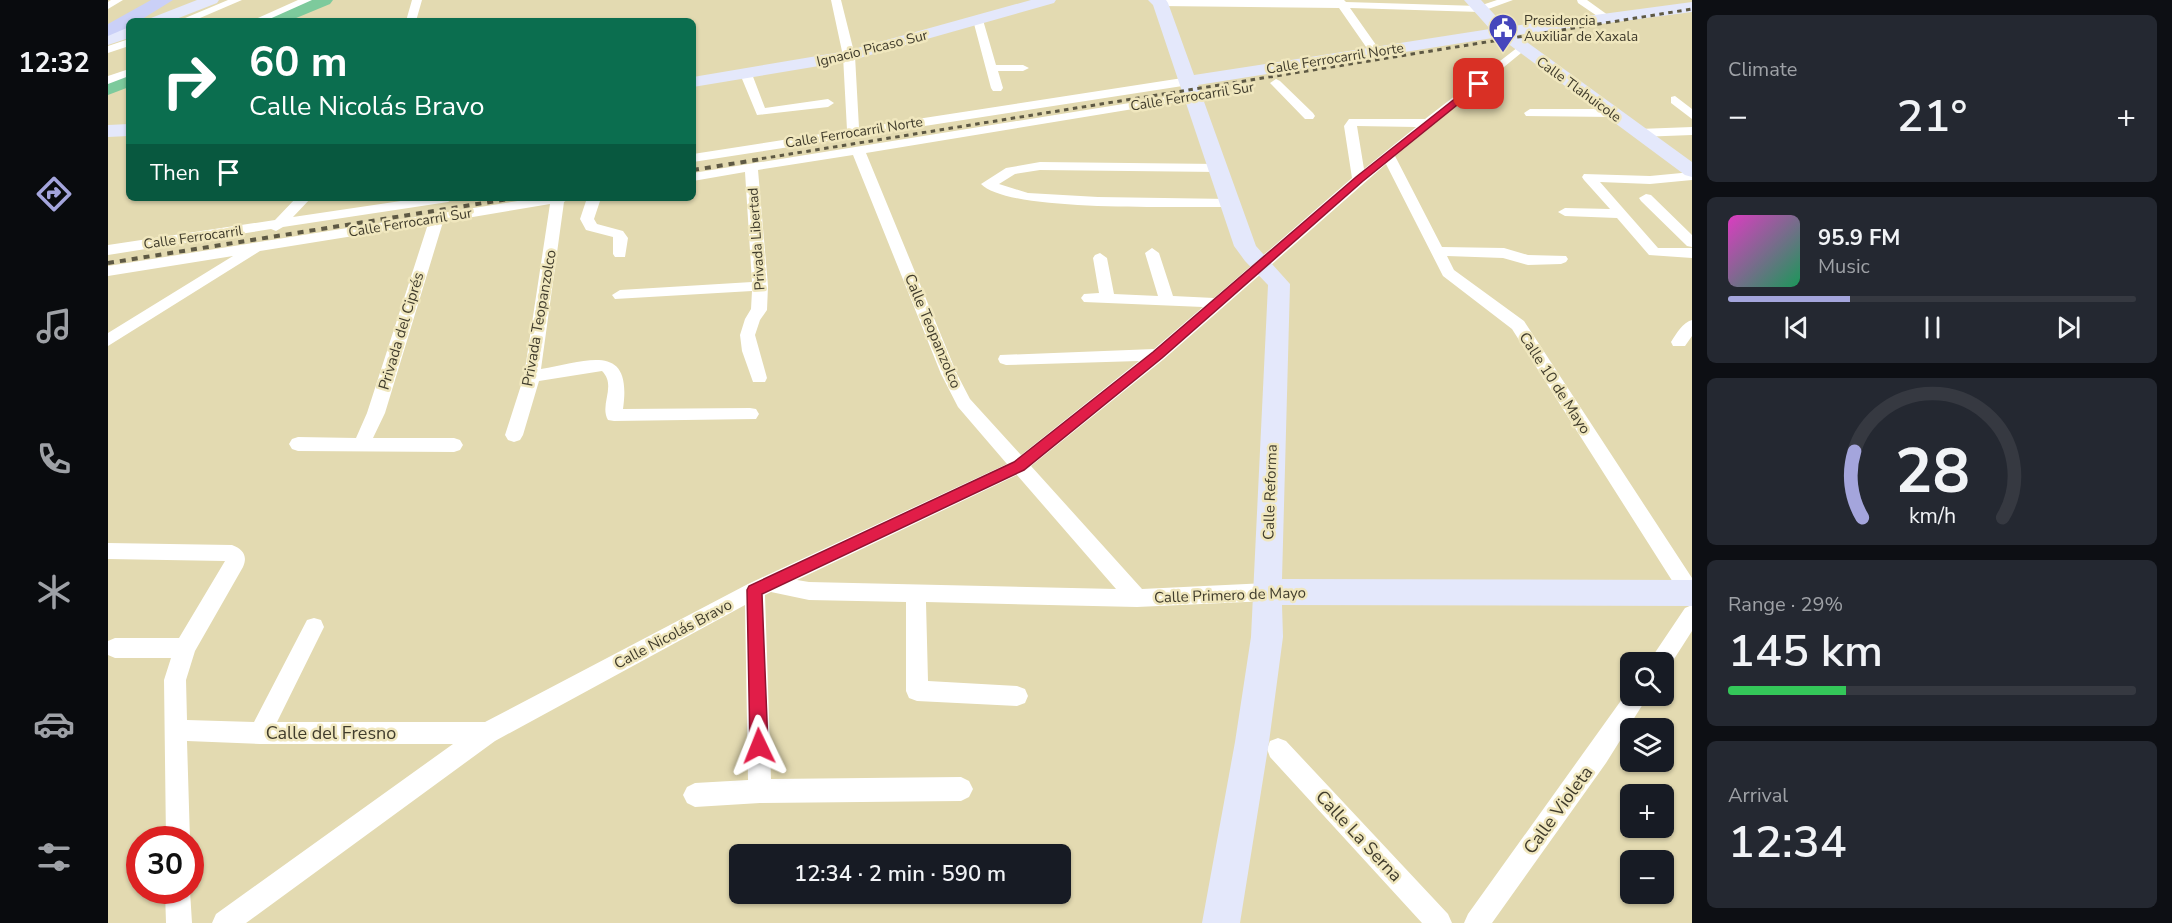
<!DOCTYPE html>
<html lang="en">
<head>
<meta charset="utf-8">
<style>
  body { margin:0; font-family:"Nunito Sans",sans-serif; background:#242831; color:#f1f3f6; height:100vh; display:flex; flex-direction:column; font-size:22px; white-space:nowrap }
  * { box-sizing:border-box; margin:0 }
  p { font-size:20px; color:#9ea1a6 }
  .icon { flex:none; width:33px; height:33px; fill:none; stroke:currentColor; stroke-width:2; stroke-linecap:round; stroke-linejoin:round }
  .map { position:relative; flex:1; overflow:hidden }
  .drawer { display:flex; flex-direction:column; gap:15px; padding:15px; background:#0d0f14; width:480px }
  .drawer>* { flex:none }
  .top-card { position:absolute; left:18px; top:18px; width:570px; height:183px; border-radius:9px; box-shadow:0 2px 4px #0004; background:#0b6e4f; color:#fff; overflow:hidden }
  .tools { position:absolute; left:1512px; top:652px; display:grid; gap:12px }
  .tools a { display:grid; place-items:center; width:54px; height:54px; border-radius:9px; background:#171b24; box-shadow:0 2px 4px #0004; font-size:30px }
  .speed { position:absolute; left:18px; top:826px; display:flex; gap:12px; font-size:30px; font-weight:700; text-align:center }
  .speed>* { display:grid; place-content:center; width:78px; height:78px; border-radius:50%; background:#171b24; box-shadow:0 2px 4px #0004; line-height:1 }
  .speed .limit { border:9px solid #d22; background:#fff; color:#111 }
  .pin { position:absolute; display:grid; place-items:center; width:51px; height:51px; color:#fff; margin:-26px; border-radius:12px; box-shadow:0 3px 9px #0006 }
  .me { position:absolute; width:66px; margin:-33px; rotate:358deg; stroke-linejoin:round; filter:drop-shadow(0 0 4px #0008) }
  .turn { display:flex; align-items:center; gap:21px; height:126px; padding:0 24px; font-size:27px }
  .turn .icon { width:78px; height:78px; stroke-width:2.5 }
  .turn b { display:block; font-size:42px; line-height:51px }
  .then { display:flex; align-items:center; height:57px; padding:0 24px; background:#0003; gap:12px; font-size:22px }
  .big { font-size:45px; font-weight:600; line-height:1.1 }
  .drawer .tile { flex:1; display:flex; flex-direction:column; justify-content:center; gap:9px; min-width:0; padding:0 21px; border-radius:9px; background:#242831 }
  .drawer .dial { align-items:center; gap:0 }
  .dial svg { height:156px; overflow:visible; fill:none; stroke:#363941; stroke-width:7; stroke-linecap:round; text-anchor:middle }
  .dial text { fill:#f1f3f6; stroke:none }
  .song { display:flex; align-items:center; gap:18px }
  .cover { width:72px; height:72px; border-radius:9px; background:linear-gradient(135deg,hsl(310 70% 55%),hsl(150 70% 35%)) }
  .played { height:6px; border-radius:3px; background:linear-gradient(90deg,#a4a5dc 30%,#363941 30%) }
  .keys { display:flex; justify-content:space-around; direction:ltr }
  .heat { display:flex; justify-content:space-between; align-items:center; font-size:33px; direction:ltr }
  .charge { height:9px; border-radius:4px; background:linear-gradient(90deg,#34c759 29%,#363941 0) }
  .trip { position:absolute; left:621px; top:844px; width:342px; height:60px; border-radius:9px; background:#171b24; box-shadow:0 2px 4px #0004; font-weight:600; line-height:60px; text-align:center }
  main { display:flex; flex:1; min-height:0 }
  .tabs { display:flex; flex-direction:column; width:108px; justify-content:space-around; align-items:center; background:#090b0e; color:#9ea1a6 }
  .tabs .icon { width:42px; height:42px }
  .tabs .on { color:#a4a5dc }
  .tabs b { font-size:27px; color:#f1f3f6 }
  .map>svg:first-child { display:block }
  .lines { fill:none; stroke-linecap:round; stroke-linejoin:round }
  .river { fill:#7dca9c; fill-rule:evenodd }
  .street { fill:#fff; fill-rule:evenodd }
  .secondary { fill:#e4e8fb; fill-rule:evenodd }
  .primary { fill:#cad0f7; fill-rule:evenodd }
  .rail-far1 { stroke:#5e5944; stroke-width:3; stroke-dasharray:4.5 4.5; stroke-linecap:butt }
  .rail { stroke:#5e5944; stroke-width:4; stroke-dasharray:6 6; stroke-linecap:butt }
  .route { fill:#e11d48; stroke:#92132f; stroke-width:1.5 }
  .labels { text-anchor:middle; stroke-width:5; stroke-linejoin:round; paint-order:stroke }
  .far-poi-label { font-size:14px; fill:#403c2c; stroke:#f0e7be; text-anchor:start }
  .far-street-label { font-size:14px; fill:#403c2c; stroke:#f0e7be }
  .street-label { font-size:15px; fill:#403c2c; stroke:#f0e7be }
  .near-street-label { font-size:18px; fill:#403c2c; stroke:#f0e7be }
</style>
</head>
<body>
<main>
<nav class="tabs">
<b>12:32</b>
<svg class="icon on" aria-label="directions" viewBox="0 0 24 24"><path d="M12 3l9 9-9 9-9-9zM9 14v-3h6M13 9l2 2-2 2"/></svg>
<svg class="icon" aria-label="music" viewBox="0 0 24 24"><path d="M9 18V5l10-2v13"/><circle cx="6" cy="18" r="3"/><circle cx="16" cy="16" r="3"/></svg>
<svg class="icon" aria-label="phone" viewBox="0 0 24 24"><path d="M5 4h4l2 5-3 2q2 4 5 5l2-3 5 2v4C11 20 4 13 5 4z"/></svg>
<svg class="icon" aria-label="climate" viewBox="0 0 24 24"><path d="M12 3v18M4 7l16 10M4 17L20 7"/></svg>
<svg class="icon" aria-label="car" viewBox="0 0 24 24"><path d="M5 17H2v-5l4-1 3-4h7l3 4 3 1v5h-3M9 17h6M6 11h13"/><circle cx="7" cy="17" r="2"/><circle cx="17" cy="17" r="2"/></svg>
<svg class="icon" aria-label="filters" viewBox="0 0 24 24"><path d="M4 7h16M4 17h16"/><circle cx="9" cy="7" r="2"/><circle cx="15" cy="17" r="2"/></svg>
</nav>
<div class="map">
<svg width="1584" height="923" viewBox="0 0 1584 923">
  <rect width="100%" height="100%" fill="#e3dab1"/>
  <g class="lines">
    <path class="river" d="M200,0H225L222,4L181,21H156L158,17Z
      M21,74V87L0,95V81Z"/>
    <path class="street" d="M3,0H15L0,9V2Z
      M120,0H134L85,21H70Z
      M190,0H204L157,21H143Z
      M304,0H314L308,21H298Z
      M723,0H733L747,56L751,128L1081,77L1087,81L1081,85L585,162V154L739,130L735,56Z
      M1051,0H1236L1238,2L1371,6L1389,0H1405L1372,12L1242,8L1273,52L1267,55L1263,54L1231,8L1052,6L1047,3Z
      M1469,0H1479L1504,18L1499,21L1495,20L1470,3Z
      M870,17L875,20L888,65H915L921,68L915,71H890L895,88L893,91H885L883,88L865,20Z
      M21,39V46L0,53V46Z
      M1414,44L1418,45V49L1287,156L1334,247L1396,248L1420,255L1458,256L1460,259L1458,262L1453,264L1420,265L1395,258L1339,256L1346,270L1416,321L1584,578V604L1577,601L1404,329L1335,276L1278,164L1056,359L923,466L1034,589L1159,583L1166,586L1169,592L1166,598L1159,601L1029,607L818,602L820,681L909,686L917,689L920,696L917,703L909,706L809,701L801,698L798,691V602L701,600L663,592L657,595L663,779L853,777L861,781L865,789L861,797L853,801L652,803L587,807L579,803L575,795L579,787L587,783L640,780L637,605L387,741L138,923H104L108,914L345,744H152L79,741L82,840H58L56,680L63,658H7L0,655V641L7,638H71L117,561L0,559V543L124,545C135,549 140,556 135,567L87,651L78,680L79,720L146,722L199,620L206,618L213,620L216,627L169,722H377L640,584L899,464L850,407L833,374L745,155L650,170L660,286L659,310L652,320L647,335L659,378L657,382H645L634,351L632,335L637,319L643,309L644,291L507,299L504,295L512,290L644,282L637,172L585,181V173L1090,92V98L1086,99L758,153L849,374L862,399L913,455L1031,361L898,365L892,363L890,359L892,355L1046,349L1095,307L976,302L973,298L976,294L991,293L985,258L987,255L992,253L999,258L1006,294L1050,296L1037,253L1044,248L1051,253L1065,296L1106,298L1244,178L1236,126L1241,119H1317ZM1249,126L1308,127L1256,169ZM909,475L1008,589L701,582L689,580Z
      M21,69V76L0,84V76Z
      M638,71L644,74L657,108L720,99L726,103L720,107L649,115L632,74Z
      M1168,79L1172,81L1205,113L1207,116L1205,119H1197L1164,85L1162,83Z
      M1567,96L1584,109V119L1563,103V97Z
      M1422,109H1504L1510,113L1504,117L1418,116L1416,113Z
      M1584,127V135L1531,137L1525,133L1531,129Z
      M932,162L1110,164L1117,168L1110,172L932,170L907,174L891,184L920,193L990,197L1122,199L1129,203L1122,207C1077,206 900,213 873,184L898,168Z
      M1584,172V180L1542,184L1492,182L1550,248H1584V258L1541,255L1509,218L1457,216L1450,212L1457,208L1502,209L1476,180L1474,177L1476,174L1542,176Z
      M1538,194L1543,195L1584,235V247L1579,246L1533,201L1531,198Z
      M188,198H203L185,217L313,198H347L340,202L175,227L168,231L163,229L0,255V245L167,220Z
      M429,198H462L456,202L433,369C478,362 525,340 515,409L642,408L648,409L651,414L648,419L506,421L500,420C491,404 509,386 494,371L431,381L415,435L412,440L406,442L400,440L397,435L416,376L442,204L335,222L277,413L265,438H346L352,440L355,445L352,450L346,452L190,451L184,449L181,444L184,439L190,437L248,438L259,413L320,224L152,251L0,346V333L125,256L0,276V266Z
      M479,198H493L486,219L489,224L515,231L520,238L517,257H507L505,254V237L478,230L472,219Z
      M1584,320V336L1577,346H1565L1563,342C1568,334 1575,322 1584,320Z
      M1584,605V631L1559,670L1556,671V663H1540L1577,608Z
      M1522,688V696H1540L1498,763L1384,923H1356L1360,914Z
      M1170,738L1178,741L1340,914L1344,923H1314L1162,757L1159,749L1162,741Z
      M57,891H82L84,923H58Z"/>
    <path class="secondary" d="M89,0H111L109,3L63,21H41L43,18Z
      M923,0H948L946,3L741,61L585,87V77L739,51Z
      M1040,0H1058L1060,3L1086,75L1382,29L1356,0H1373L1398,27L1584,2V12L1409,35L1584,162V177L1577,175L1391,37L1090,85L1148,246L1182,284L1174,579L1584,580V606L1174,605L1175,637L1161,742L1132,923H1094L1127,742L1143,637L1160,285L1137,261L1126,246L1045,5Z
      M21,27V38L0,45V34Z
      M21,124V136L0,137V125Z"/>
    <path class="primary" d="M43,0H65L31,21H21V27L0,36V24Z"/>
    <path class="rail-far1" d="M645,160L1584,9"/>
    <path class="rail" d="M585,170L654,159
      M0,263L407,198"/>
  </g>
  <path class="route" d="M1368,82L1375,84L1255,181L1054,358L916,470L654,594L660,746L657,752L651,755L645,752L642,746L639,590L641,586L906,462L1045,352L1248,177Z"/>
  <defs>
    <g id="civic-pin" transform="scale(1.5)"><path d="M0 17L-7.5 6A9.5 9.5 0 1 1 7.5 6Z" fill="#4646bc" stroke="#f0e7be"/><path d="M-.6-6.5H3V-4.5H.6V-3L4-1V1h2V6H-6V1h2V-1L-.6-3ZM-1.2 2.5V6h2.4V2.5Z" fill="#fff"/></g>
  </defs>
  <g fill-rule="evenodd">
    <use href="#civic-pin" x="1395" y="28"/>
  </g>
  <g class="labels">
    <g class="far-poi-label">
      <text x="1416" y="25">Presidencia<tspan x="1416" dy="16">Auxiliar de Xaxala</tspan></text>
    </g>
    <g class="far-street-label">
      <text transform="translate(764 48) rotate(-14)" y="5">Ignacio Picaso Sur</text>
      <text transform="translate(1227 58) rotate(-9)" y="5">Calle Ferrocarril Norte</text>
      <text transform="translate(1471 89) rotate(36)" y="5">Calle Tlahuicole</text>
      <text transform="translate(1084 96) rotate(-9)" y="5">Calle Ferrocarril Sur</text>
      <text transform="translate(746 132) rotate(-9)" y="5">Calle Ferrocarril Norte</text>
      <text transform="translate(302 222) rotate(-9)" y="5">Calle Ferrocarril Sur</text>
      <text transform="translate(85 237) rotate(-8)" y="5">Calle Ferrocarril</text>
      <text transform="translate(648 239) rotate(-94)" y="5">Privada Libertad</text>
    </g>
    <g class="street-label">
      <text transform="translate(431 318) rotate(-80)" y="5">Privada Teopanzolco</text>
      <text transform="translate(293 331) rotate(-73)" y="5">Privada del Ciprés</text>
      <text transform="translate(825 331) rotate(67)" y="5">Calle Teopanzolco</text>
      <text transform="translate(1447 383) rotate(57)" y="5">Calle 10 de Mayo</text>
      <text transform="translate(1162 492) rotate(-88)" y="5">Calle Reforma</text>
      <text transform="translate(1122 595) rotate(-2)" y="5">Calle Primero de Mayo</text>
      <text transform="translate(565 634) rotate(-28)" y="5">Calle Nicolás Bravo</text>
    </g>
    <g class="near-street-label">
      <text x="223" y="739">Calle del Fresno</text>
      <text transform="translate(1450 810) rotate(-54)" y="6">Calle Violeta</text>
      <text transform="translate(1251 836) rotate(47)" y="6">Calle La Serna</text>
    </g>
  </g>
</svg>
<div class="tools">
<a><svg class="icon" aria-label="search" viewBox="0 0 24 24"><circle cx="10" cy="10" r="6"/><path d="M15 15l6 6"/></svg></a>
<a><svg class="icon" aria-label="layers" viewBox="0 0 24 24"><path d="M12 4l9 5-9 5-9-5zM3 14l9 5 9-5"/></svg></a>
<a>+</a>
<a>−</a>
</div>
<div class="speed"><div class="limit">30</div></div>
<div class="pin" style="left:1371px;top:84px;background:#d93025"><svg class="icon" aria-label="arrive" viewBox="0 0 24 24"><path d="M6 21V4h12l-3 4 3 4H6"/></svg></div>
<svg class="me" style="left:651px;top:746px" viewBox="-20 -20 40 40"><path d="M0-17L14 15 0 8-14 15z" fill="#e11d48" stroke="#fff" stroke-width="4"/></svg>
<div class="trip">12:34 · 2 min · 590 m</div>
<div class="top-card">
<div class="turn"><svg class="icon" aria-label="right" viewBox="0 0 24 24"><path d="M7 20v-9h11M14 6l5 5-5 5"/></svg><div><b>60 m</b>Calle Nicolás Bravo</div></div>
<div class="then">Then<svg class="icon" aria-label="arrive" viewBox="0 0 24 24"><path d="M6 21V4h12l-3 4 3 4H6"/></svg></div>
</div>
</div>
<section class="drawer">
<div class="tile"><p>Climate</p>
<div class="heat"><a>−</a><b class="big">21°</b><a>+</a></div>
</div>
<div class="tile">
<div class="song"><i class="cover"></i><div><b>95.9 FM</b><p>Music</p></div></div>
<div class="played"></div>
<div class="keys"><svg class="icon" aria-label="previous" viewBox="0 0 24 24"><path d="M18 5L8 12l10 7zM5 5v14"/></svg><svg class="icon" aria-label="pause" viewBox="0 0 24 24"><path d="M8 5v14M16 5v14"/></svg><svg class="icon" aria-label="next" viewBox="0 0 24 24"><path d="M6 5l10 7-10 7zM19 5v14"/></svg></div>
</div>
<div class="tile dial"><svg viewBox="0 0 100 80">
<path d="M14 69A42 42 0 1 1 86 69"/>
<path d="M14 69A42 42 0 0 1 10 35" stroke="#a4a5dc"/>
<text x="50" y="56" font-size="32" font-weight="700">28</text>
<text x="50" y="72" font-size="11">km/h</text>
</svg></div>
<div class="tile"><p>Range · 29%</p><b class="big">145 km</b><div class="charge"></div></div>
<div class="tile"><p>Arrival</p><b class="big">12:34</b></div>
</section>
</main>
</body>
</html>
